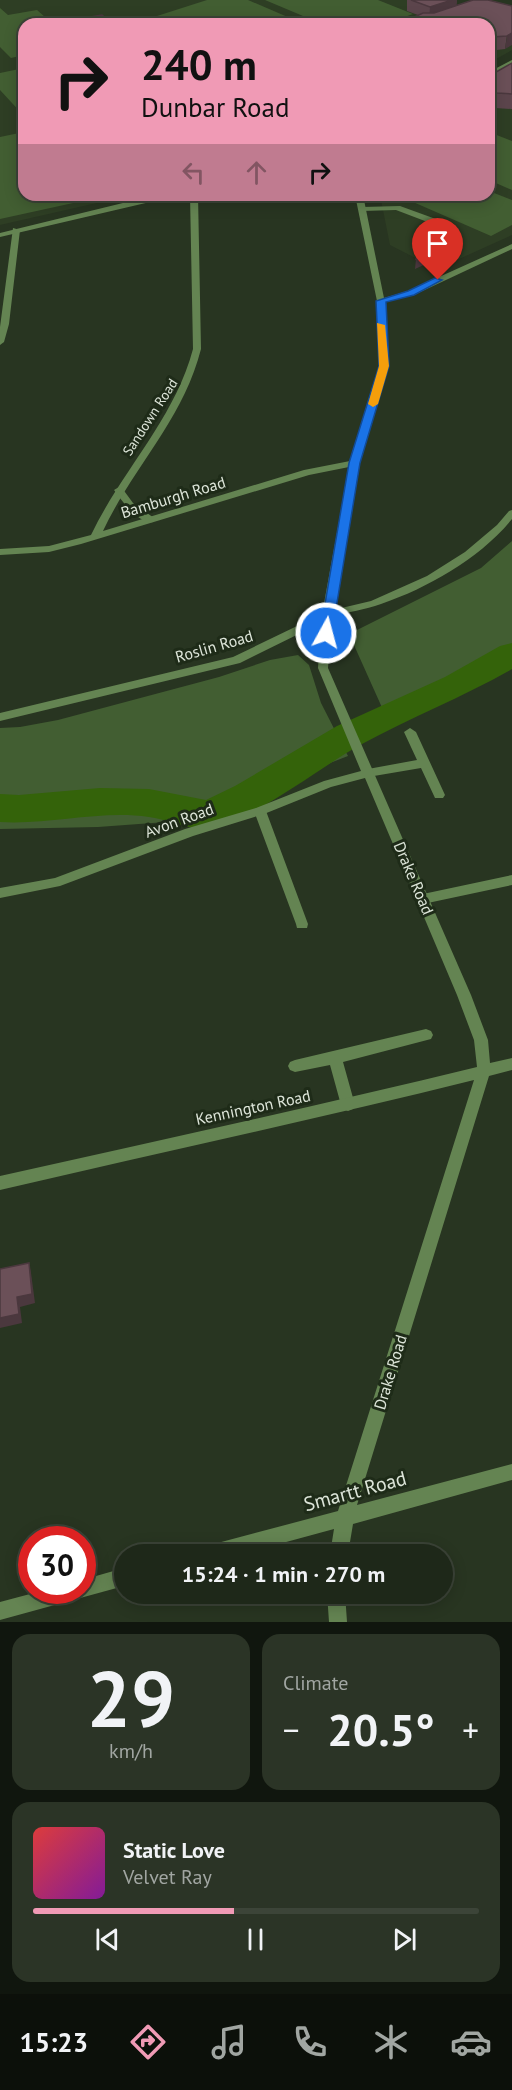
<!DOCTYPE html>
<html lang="en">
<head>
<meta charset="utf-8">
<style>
  body { margin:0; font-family:"PT Sans",sans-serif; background:#2b3426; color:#f1f3f6; height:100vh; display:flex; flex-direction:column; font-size:22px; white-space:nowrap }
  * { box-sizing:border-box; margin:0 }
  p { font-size:20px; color:#a1a6a2 }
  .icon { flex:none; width:33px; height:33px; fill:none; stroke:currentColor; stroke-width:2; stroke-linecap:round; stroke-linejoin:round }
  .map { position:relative; height:1622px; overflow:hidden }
  .side { display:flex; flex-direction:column; gap:12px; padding:12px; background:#10160e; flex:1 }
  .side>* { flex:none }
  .hud { position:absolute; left:18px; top:18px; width:477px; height:183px; border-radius:18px; box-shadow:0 3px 15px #0003,0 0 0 2px #3c4438; background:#f09ab5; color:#111; overflow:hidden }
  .speed { position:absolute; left:18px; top:1526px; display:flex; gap:12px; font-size:30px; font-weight:700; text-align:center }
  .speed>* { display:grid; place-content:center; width:78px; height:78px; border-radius:50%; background:#1e2819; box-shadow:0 3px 15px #0003,0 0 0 2px #3c4438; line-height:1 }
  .speed .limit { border:9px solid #d22; background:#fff; color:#111 }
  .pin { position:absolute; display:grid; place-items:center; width:51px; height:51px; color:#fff; margin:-62px -26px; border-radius:50% 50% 50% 0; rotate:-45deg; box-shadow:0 0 6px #0007 }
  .pin .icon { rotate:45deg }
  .me { position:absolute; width:66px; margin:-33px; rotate:7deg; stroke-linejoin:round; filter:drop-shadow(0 0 4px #0008) }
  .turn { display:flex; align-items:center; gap:21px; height:126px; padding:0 24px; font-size:27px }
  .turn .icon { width:78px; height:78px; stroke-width:2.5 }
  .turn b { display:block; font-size:42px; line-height:51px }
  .lanes { display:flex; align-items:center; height:57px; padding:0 24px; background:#0003; justify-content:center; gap:30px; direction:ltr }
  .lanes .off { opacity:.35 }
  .big { font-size:45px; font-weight:700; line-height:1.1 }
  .side .tile { flex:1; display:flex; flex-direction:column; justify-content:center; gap:9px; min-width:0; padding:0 21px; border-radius:18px; background:#2b3426 }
  .side .dial { align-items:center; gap:0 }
  .dial b { font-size:78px; line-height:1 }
  .song { display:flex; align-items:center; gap:18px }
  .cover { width:72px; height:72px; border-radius:9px; background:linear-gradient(135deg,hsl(0 70% 55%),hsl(290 70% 35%)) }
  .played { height:6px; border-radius:3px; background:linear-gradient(90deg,#f09ab5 45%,#3c4438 45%) }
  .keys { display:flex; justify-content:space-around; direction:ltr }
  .heat { display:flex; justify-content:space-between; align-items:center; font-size:33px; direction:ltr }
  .side .tiles { flex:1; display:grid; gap:12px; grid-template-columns:1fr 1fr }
  .tile:last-child { grid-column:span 2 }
  .trip { position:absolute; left:114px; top:1544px; width:339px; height:60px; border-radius:30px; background:#1e2819; box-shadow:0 3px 15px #0003,0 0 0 2px #3c4438; font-weight:700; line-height:60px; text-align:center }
  .dock { display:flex; height:96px; justify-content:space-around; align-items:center; background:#0c100a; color:#a1a6a2 }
  .dock .icon { width:42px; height:42px }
  .dock .active { color:#f09ab5 }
  .dock b { font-size:27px; color:#f1f3f6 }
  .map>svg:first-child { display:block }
  .built { fill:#2e3e24 }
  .green { fill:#425e32 }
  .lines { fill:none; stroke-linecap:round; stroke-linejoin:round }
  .river { fill:#34630a; fill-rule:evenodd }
  .service { fill:#648452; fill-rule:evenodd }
  .minor { fill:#648452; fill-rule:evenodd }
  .tertiary { fill:#648452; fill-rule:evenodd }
  .wall { fill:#5c454c }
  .shaded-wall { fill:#4b383e }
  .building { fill:#6b5058; stroke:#4b383e; stroke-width:1.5 }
  .route { fill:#1a73e8; stroke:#114b97; stroke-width:1.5 }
  .slow { fill:#f59e0b }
  .labels { text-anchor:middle; stroke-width:6; stroke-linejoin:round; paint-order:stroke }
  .far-street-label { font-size:14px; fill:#dde5d9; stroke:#1e2b18 }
  .street-label { font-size:16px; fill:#dde5d9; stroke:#1e2b18 }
  .near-street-label { font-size:20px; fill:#dde5d9; stroke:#1e2b18 }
</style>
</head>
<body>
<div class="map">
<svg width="512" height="1622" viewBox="0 0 512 1622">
  <rect width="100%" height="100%" fill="#283521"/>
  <path class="built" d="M0,0H443L444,5L512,16V50L489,63V24H24V195H132L0,225Z
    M512,75V235L437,269L390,245L380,195H489V88Z"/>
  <path class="green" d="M207,0H248L304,24H176L157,16Z
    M265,0H378L413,14L385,24H322Z
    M0,8L8,15L37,10L53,24H24V55L11,58L0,47Z
    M24,68V116L0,90V73Z
    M24,132V195H94L96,198L0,219V137Z
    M489,132L512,141V190L489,180Z
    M489,191L512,200V225L491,236L397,195H489Z
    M512,541V644L384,712L349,634L481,568Z
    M298,655L309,665L321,703L348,756L330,763L290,787L207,819L98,827L0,829V728L20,727L58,720L219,677L270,660Z"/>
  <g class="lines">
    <path class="river" d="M512,643V669C463,697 411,717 362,744C316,769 258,819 207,828C192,831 166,819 149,817C100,810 50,825 0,822V794L19,795L100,788L149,789L206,800L235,786L337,726L445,677L500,646Z"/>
    <path class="service" d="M400,206L444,222L448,228L446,235L439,237L440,228L438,226L396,210L362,211L358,209L362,207Z
      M119,487L122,488L133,503L154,518V522C138,524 123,502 114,490Z
      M410,728L416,732L445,795L443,798H435L421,768L368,777L362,773L368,769L417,760L404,732Z
      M260,807L266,811L308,924L307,928H297L296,924L254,811Z
      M512,875V885L423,904L419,903L417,899L419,895L423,894Z
      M426,1029L431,1031L433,1035L431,1039L343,1062L355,1105L353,1109L348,1111L343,1109L341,1105L330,1065L295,1072L290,1070L288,1066L290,1062L295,1060Z"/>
    <path class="minor" d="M190,195H198L201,349C183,420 133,467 103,531L304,470L350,461L380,366L377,301L355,195H363L384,298L408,291L512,244V249L414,295L385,302L388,366L359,463L333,610L371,601L427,576L465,552L497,525L509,511L512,510V519C479,559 429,587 381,604C365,610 348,611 332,618L328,668L471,995L488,1040L490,1063L512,1058V1070L489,1076L357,1505L512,1464V1480L353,1524L348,1554H330L334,1529L242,1554H201L204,1548L210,1545L338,1511L474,1080C317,1119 158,1153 0,1190V1176C159,1140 318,1106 477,1067L474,1040L457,995L365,778L331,787L264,814L193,836L60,886L0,898V888L55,878L185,829L256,808L324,781L361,771L318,668L321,623L240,663L0,721V713L233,657L322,614L349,467L309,475L81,544L49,552L0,555V549L49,546L91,535C122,470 174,420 193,349Z
      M13,228L20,230L9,324L4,342L0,345V327Z
      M124,1568V1586L0,1620V1602L45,1590H82V1580Z
      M327,1593H345L347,1622H329Z"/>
    <path class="tertiary" d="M512,60V65L489,77V72Z
      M164,195H180L0,237V233L127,202Z"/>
  </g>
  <path class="wall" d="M407,0H457L456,6L511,7L505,49L489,51V24L418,15L407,11Z
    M512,63V109L495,108L489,106V76Z"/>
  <path class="shaded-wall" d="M452,0H457L456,10L429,19L430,7Z
    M512,33V45L505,49L507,36Z
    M492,37L491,50L489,51V39Z
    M458,229L457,239L452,252L415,269L416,259Z
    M29,1263L31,1273L35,1303L20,1307L22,1323L0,1328V1318L17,1297Z"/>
  <path class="building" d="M411,0H452L430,7Z
    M473,0H488L512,6V33L507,36L492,37L489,39V24H399L423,13H434Z
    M102,15L113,24H69L66,21Z
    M512,63V94L497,93L489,90V76Z
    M429,226L441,229H458L453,242L416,259Z
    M29,1263L32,1294L17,1297L19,1314L0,1318V1269Z"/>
  <path class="route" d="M435,278L442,280L414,295L386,302L389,366L360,463L332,633L330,636H322L320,633L349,463L379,366L376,301L408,291Z"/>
  <path class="slow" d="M377,323L385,325L389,366L378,404L373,407L368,404L379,366Z"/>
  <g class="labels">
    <g class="far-street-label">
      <text transform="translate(150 417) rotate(-57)" y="5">Sandown Road</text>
    </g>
    <g class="street-label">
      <text transform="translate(173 497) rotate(-17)" y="6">Bamburgh Road</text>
      <text transform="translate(214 646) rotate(-16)" y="6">Roslin Road</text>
      <text transform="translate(179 820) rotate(-20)" y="6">Avon Road</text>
      <text transform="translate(414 878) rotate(67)" y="6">Drake Road</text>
      <text transform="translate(253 1107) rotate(-12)" y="6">Kennington Road</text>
      <text transform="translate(390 1372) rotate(-73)" y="6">Drake Road</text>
    </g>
    <g class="near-street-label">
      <text transform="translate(355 1491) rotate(-15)" y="7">Smartt Road</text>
    </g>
  </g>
</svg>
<div class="speed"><div class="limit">30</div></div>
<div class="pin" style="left:438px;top:280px;background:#d93025"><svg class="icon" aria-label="arrive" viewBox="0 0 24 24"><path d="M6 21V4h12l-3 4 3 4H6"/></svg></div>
<svg class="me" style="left:326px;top:633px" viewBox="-20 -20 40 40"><circle r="17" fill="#1a73e8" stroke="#fff" stroke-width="3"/><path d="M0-11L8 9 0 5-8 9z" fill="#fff"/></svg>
<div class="trip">15:24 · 1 min · 270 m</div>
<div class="hud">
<div class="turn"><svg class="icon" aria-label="right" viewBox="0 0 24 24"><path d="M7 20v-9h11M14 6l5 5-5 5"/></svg><div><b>240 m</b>Dunbar Road</div></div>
<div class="lanes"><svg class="icon off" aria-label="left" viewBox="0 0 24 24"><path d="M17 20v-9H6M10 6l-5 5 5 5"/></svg><svg class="icon off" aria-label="ahead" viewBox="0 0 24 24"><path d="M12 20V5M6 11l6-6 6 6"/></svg><svg class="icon" aria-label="right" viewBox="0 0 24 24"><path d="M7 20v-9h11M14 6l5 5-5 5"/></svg></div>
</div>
</div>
<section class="side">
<div class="tiles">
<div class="tile dial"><b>29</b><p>km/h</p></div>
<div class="tile"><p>Climate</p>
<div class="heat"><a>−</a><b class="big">20.5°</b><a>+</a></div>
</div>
<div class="tile">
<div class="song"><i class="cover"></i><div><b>Static Love</b><p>Velvet Ray</p></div></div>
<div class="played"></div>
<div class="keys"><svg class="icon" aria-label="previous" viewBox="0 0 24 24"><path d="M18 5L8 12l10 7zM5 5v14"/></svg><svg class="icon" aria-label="pause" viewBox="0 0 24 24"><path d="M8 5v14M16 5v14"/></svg><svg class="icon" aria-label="next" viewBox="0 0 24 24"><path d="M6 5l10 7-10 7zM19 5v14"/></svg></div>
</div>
</div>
</section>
<nav class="dock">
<b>15:23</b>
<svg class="icon active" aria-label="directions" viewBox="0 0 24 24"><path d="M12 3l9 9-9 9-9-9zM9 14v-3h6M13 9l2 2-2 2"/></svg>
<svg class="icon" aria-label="music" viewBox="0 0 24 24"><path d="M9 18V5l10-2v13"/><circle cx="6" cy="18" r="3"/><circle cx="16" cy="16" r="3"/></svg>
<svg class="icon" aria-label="phone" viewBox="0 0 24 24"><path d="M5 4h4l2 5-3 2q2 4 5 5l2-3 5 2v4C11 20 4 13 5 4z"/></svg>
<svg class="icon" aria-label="climate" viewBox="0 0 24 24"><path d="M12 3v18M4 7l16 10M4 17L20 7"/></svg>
<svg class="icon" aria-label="car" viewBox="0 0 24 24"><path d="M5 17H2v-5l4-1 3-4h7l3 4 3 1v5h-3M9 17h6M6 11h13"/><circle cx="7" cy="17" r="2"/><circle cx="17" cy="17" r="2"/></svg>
</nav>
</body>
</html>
